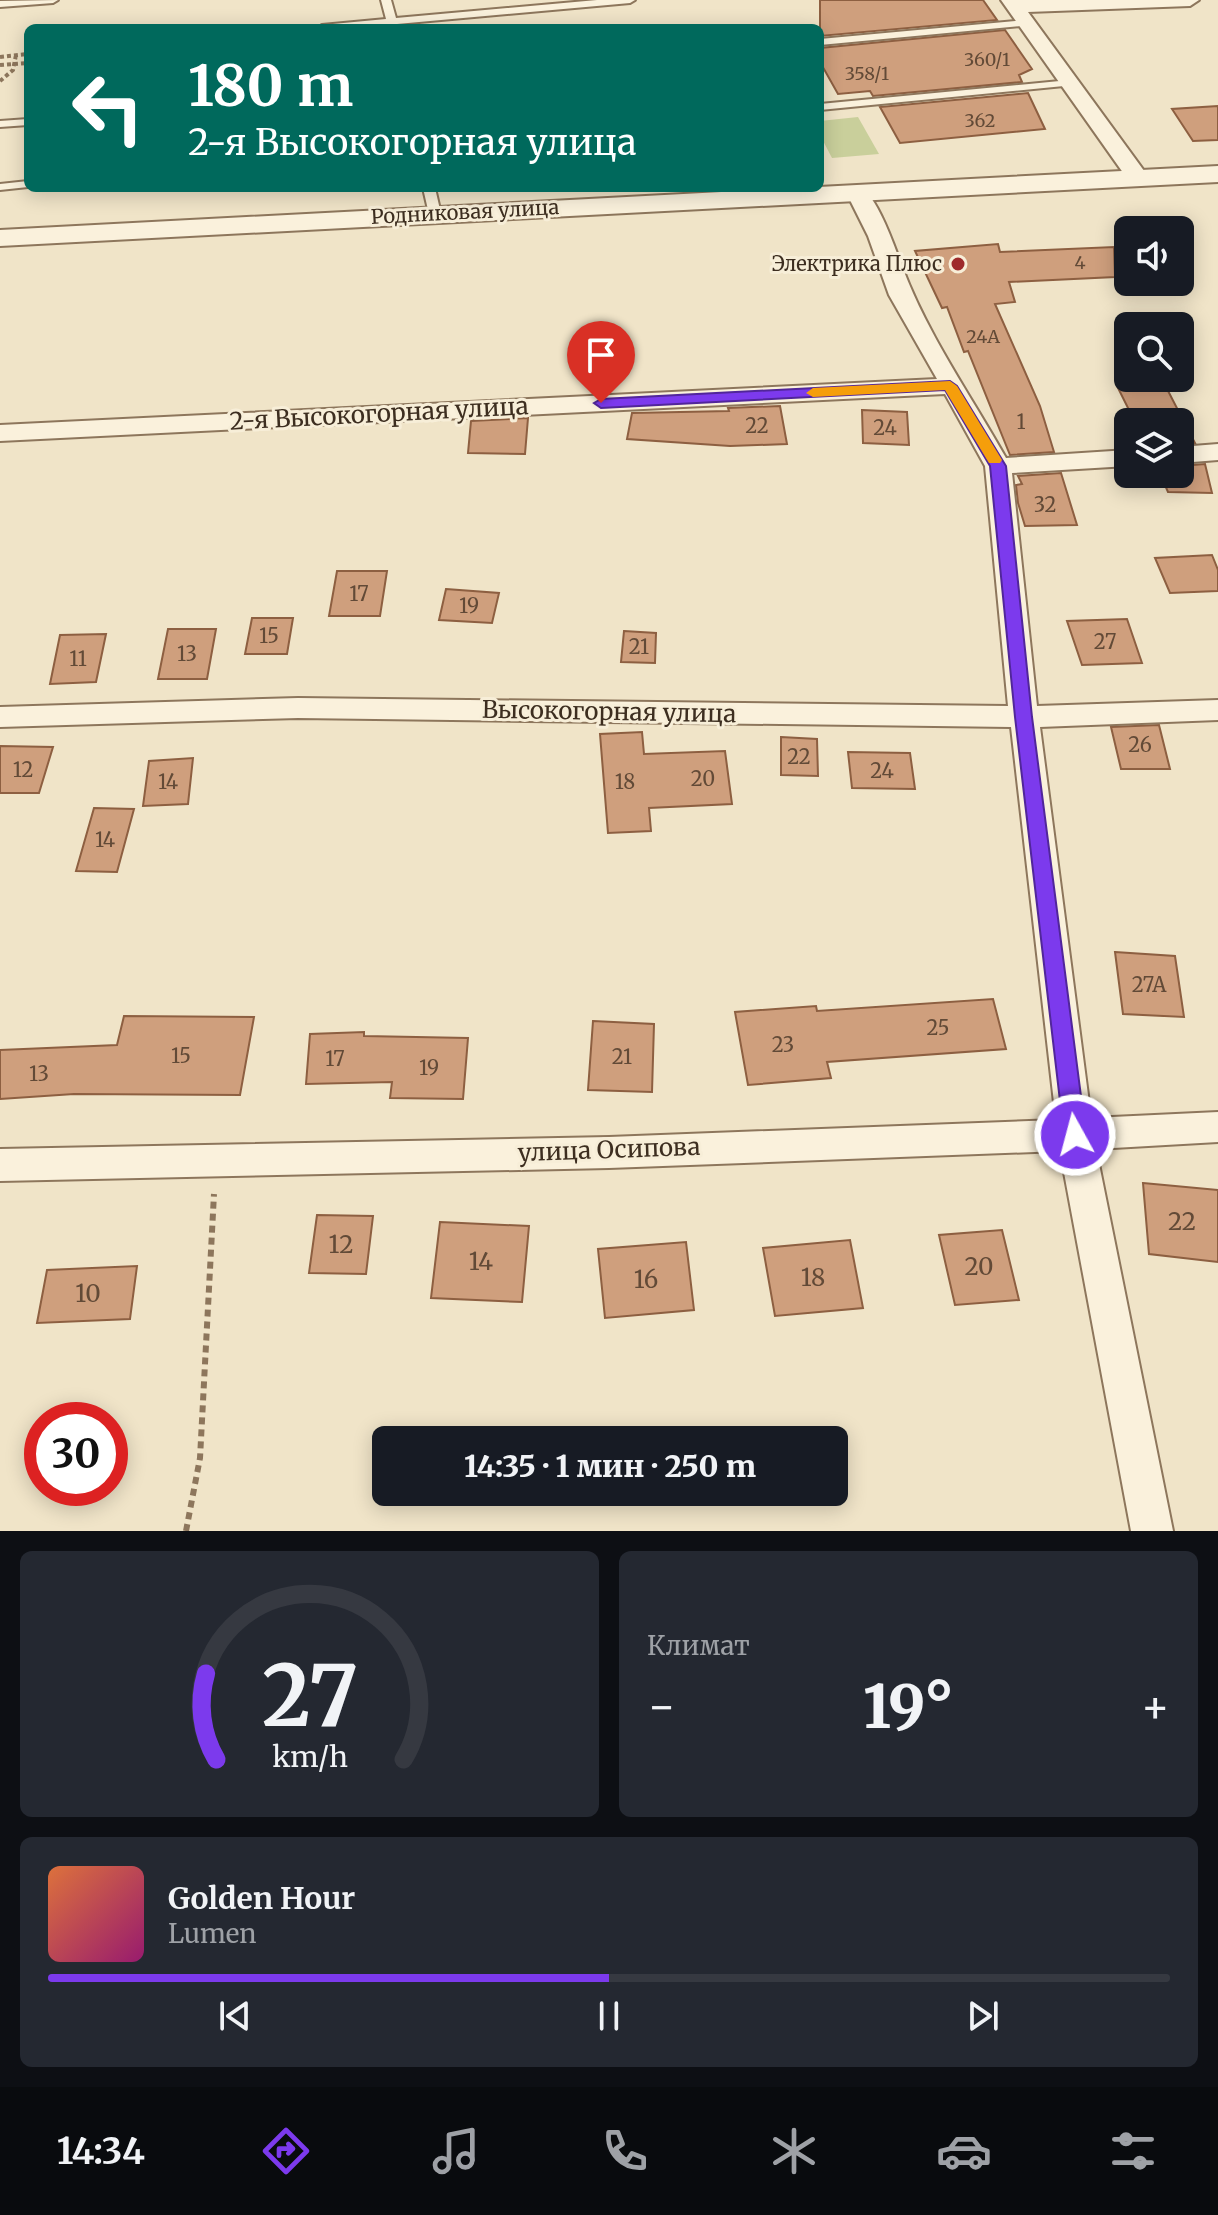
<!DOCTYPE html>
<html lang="ru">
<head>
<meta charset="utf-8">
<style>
  body { margin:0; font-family:Merriweather,serif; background:#242831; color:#f1f3f6; height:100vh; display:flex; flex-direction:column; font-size:30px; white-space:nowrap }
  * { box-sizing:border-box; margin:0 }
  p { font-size:26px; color:#9ea1a6 }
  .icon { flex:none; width:44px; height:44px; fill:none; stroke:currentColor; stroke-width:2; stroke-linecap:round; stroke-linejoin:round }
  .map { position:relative; height:1531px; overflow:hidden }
  .details { display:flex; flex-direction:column; gap:20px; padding:20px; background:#0d0f14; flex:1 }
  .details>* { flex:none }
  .guide { position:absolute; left:24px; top:24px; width:800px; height:168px; border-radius:12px; box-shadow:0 4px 20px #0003; background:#00695c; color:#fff; overflow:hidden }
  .tools { position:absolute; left:1114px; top:216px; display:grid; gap:16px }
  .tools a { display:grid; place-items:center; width:80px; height:80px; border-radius:12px; background:#171b24; box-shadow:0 4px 20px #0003; font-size:40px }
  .speed { position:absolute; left:24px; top:1402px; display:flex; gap:16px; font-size:40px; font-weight:700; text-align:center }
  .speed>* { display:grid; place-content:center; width:104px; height:104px; border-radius:50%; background:#171b24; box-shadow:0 4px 20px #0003; line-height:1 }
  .speed .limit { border:12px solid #d22; background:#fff; color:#111 }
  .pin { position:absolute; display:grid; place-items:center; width:68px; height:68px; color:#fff; margin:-82px -34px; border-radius:50% 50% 50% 0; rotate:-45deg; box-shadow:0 0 8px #0007 }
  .pin .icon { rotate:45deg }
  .me { position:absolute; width:88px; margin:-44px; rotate:353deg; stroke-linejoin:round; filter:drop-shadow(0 0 6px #0008) }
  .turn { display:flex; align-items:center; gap:28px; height:168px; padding:0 32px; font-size:36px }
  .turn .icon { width:104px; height:104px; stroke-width:2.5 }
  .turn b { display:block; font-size:56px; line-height:68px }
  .big { font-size:60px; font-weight:800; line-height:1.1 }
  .details .tile { flex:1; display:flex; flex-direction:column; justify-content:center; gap:12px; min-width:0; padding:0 28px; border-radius:12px; background:#242831 }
  .details .dial { align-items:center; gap:0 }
  .dial svg { height:208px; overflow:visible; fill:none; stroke:#363941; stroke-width:7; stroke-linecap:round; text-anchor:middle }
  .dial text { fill:#f1f3f6; stroke:none }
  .song { display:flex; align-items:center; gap:24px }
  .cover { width:96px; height:96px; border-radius:12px; background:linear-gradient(135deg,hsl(20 70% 55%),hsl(320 70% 35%)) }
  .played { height:8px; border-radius:4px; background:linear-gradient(90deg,#7c3aed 50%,#363941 50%) }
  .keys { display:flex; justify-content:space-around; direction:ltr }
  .heat { display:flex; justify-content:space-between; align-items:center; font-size:44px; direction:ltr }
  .details .tiles { flex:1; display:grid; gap:20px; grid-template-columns:1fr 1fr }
  .tile:last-child { grid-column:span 2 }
  .trip { position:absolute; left:372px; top:1426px; width:476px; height:80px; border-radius:12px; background:#171b24; box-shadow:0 4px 20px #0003; font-weight:800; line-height:80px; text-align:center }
  .tab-bar { display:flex; height:128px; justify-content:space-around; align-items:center; background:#090b0e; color:#9ea1a6 }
  .tab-bar .icon { width:56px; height:56px }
  .tab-bar .on { color:#7c3aed }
  .tab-bar b { font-size:36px; color:#f1f3f6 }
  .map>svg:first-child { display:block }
  .green { fill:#c9cf9b }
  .building { fill:#cf9f7d; stroke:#8d5f41; stroke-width:2 }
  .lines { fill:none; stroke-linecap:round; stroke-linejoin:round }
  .service-casing { stroke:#8d765c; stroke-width:4 }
  .minor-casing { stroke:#8d765c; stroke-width:4 }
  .tertiary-casing { stroke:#8d765c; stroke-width:4 }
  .path-far1 { stroke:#8d765c; stroke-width:4; stroke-dasharray:4 3; stroke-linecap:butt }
  .path { stroke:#8d765c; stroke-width:6; stroke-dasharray:7 5; stroke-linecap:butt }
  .service { fill:#faf1dc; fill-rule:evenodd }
  .minor { fill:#faf1dc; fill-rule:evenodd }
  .tertiary { fill:#faf1dc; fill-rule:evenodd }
  .route { fill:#7c3aed; stroke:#51269a; stroke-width:2 }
  .slow { fill:#f59e0b }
  .poi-dot { fill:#9e2a2b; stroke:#f7eed8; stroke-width:3 }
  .labels { text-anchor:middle; stroke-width:6; stroke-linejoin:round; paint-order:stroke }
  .far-number-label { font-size:18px; fill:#624a37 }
  .far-street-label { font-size:20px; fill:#3d2e20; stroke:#f7eed8 }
  .far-poi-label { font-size:20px; fill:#3d2e20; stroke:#f7eed8; text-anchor:end }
  .number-label { font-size:20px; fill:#624a37 }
  .street-label { font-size:24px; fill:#3d2e20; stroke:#f7eed8 }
  .near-number-label { font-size:24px; fill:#624a37 }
</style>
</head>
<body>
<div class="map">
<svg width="1218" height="1531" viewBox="0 0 1218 1531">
  <rect width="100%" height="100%" fill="#f0e4c8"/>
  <path class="green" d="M858,117L879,154L832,158L820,135V121Z"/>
  <path class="building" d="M820,0H983L997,20L820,36Z
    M1005,30L1032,69L1019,75L1022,82L873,96L870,91L838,94L820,62V48Z
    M1028,93L1045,129L900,143L880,107Z
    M1218,106V140L1193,141L1172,109Z
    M998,244L1000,252L1114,247L1115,277L1009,282L1015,302L995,304L1040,406L1054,452L1010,455L968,351L964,352L947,307L942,308L915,251Z
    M1165,385L1195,443L1180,444V422H1135L1118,388Z
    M780,406L787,444L730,446L627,439L632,413L729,411L728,408Z
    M862,410L907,412L909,445L863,443Z
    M528,418L525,454L468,453L471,421Z
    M1205,464L1212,493L1168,492L1160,474H1180V466Z
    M1061,473L1077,525L1025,526L1018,503L1016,485L1022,484L1018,476Z
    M1212,555L1218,570V591L1170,593L1155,558Z
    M337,571H387L380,616H329Z
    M446,589L499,593L492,623L439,620Z
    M252,618H293L287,654H245Z
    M1127,619L1142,663L1082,665L1067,621Z
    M168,629H216L207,679H158Z
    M624,631L656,633L655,663L621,662Z
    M106,634L96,682L50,684L60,635Z
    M1159,725L1170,769H1121L1111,727Z
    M642,732L644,754L725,751L732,804L649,808L651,831L608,833L600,734Z
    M781,737L817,739L818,776L781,775Z
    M0,746L53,747L39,793H0Z
    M848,752L910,753L915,789L852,788Z
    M193,758L188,804L143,806L149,761Z
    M94,808L134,809L117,872L76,871Z
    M1115,952L1175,956L1184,1017L1123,1014Z
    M993,999L1006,1049L827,1062L831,1078L748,1085L735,1012L816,1006L817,1011Z
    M124,1016L254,1017L240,1095L74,1094L0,1099V1050L117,1045Z
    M593,1021L654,1024L652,1092L588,1090Z
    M364,1032V1036L468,1038L463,1099L390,1098L392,1082L306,1084L310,1034Z
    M1143,1183L1218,1190V1262L1149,1254Z
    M317,1215L373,1216L366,1274L309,1273Z
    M440,1222L529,1226L522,1302L431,1298Z
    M1002,1230L1019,1300L955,1305L939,1235Z
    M850,1240L863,1308L775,1316L763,1248Z
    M686,1242L694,1310L605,1318L598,1249Z
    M137,1266L130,1319L37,1323L47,1270Z"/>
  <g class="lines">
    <g class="service-casing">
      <path id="service" d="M58,0L53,3L0,7V1Z
        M381,0H391L396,18L597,0H635L630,3L397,24L398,28H388L387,25L317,28L322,25L386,19Z
        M1027,20L1032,23L1031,25L820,45V39Z
        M1070,80L1074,81V85L820,110V104Z
        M28,119V125L0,127V121Z
        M28,181V187L0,190V184Z
        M423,188H435L441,214L439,216L429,214Z"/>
    </g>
    <g class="minor-casing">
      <path id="minor" d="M1001,0H1199L1190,6L1028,12L1150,179L1147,184H1131Z
        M857,186C876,190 896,251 903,269C928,335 971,396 1006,458L1128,450V466L1012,473L1037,706L1218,700V720L1040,727L1091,1118L1218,1112V1142L1096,1149L1173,1531H1131L1060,1151L609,1168L0,1181V1149L609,1137L1056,1120L1011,727L298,718L0,727V707L298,698L1008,706L985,466L945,394L0,441V425L937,379L889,295L868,236L846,192Z
        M1218,444V460L1180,463V447Z"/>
    </g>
    <g class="tertiary-casing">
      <path id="tertiary" d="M1218,166V182L0,246V230Z"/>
    </g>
    <path class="path-far1" d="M0,57L28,54
      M0,65L28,63
      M0,81L13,70L16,55
      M28,83V89"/>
    <path class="path" d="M186,1531L200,1458L214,1194"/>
    <use href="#service" class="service"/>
    <use href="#minor" class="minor"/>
    <use href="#tertiary" class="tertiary"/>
  </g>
  <path class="route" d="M950,381L957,386L1006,466L1032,717L1086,1135L1083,1141H1067L1064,1135L1015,717L990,466L945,390L601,408L594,403L601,399Z"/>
  <path class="slow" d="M950,381L957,386L1002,460L1000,463H989L945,390L813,397L806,393L813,388Z"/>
  <circle class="poi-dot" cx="958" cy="264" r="8"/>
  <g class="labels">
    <g class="far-number-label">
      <text x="987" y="66">360/1</text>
      <text x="867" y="80">358/1</text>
      <text x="980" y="127">362</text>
      <text x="1080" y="269">4</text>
      <text x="983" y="343">24А</text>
    </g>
    <g class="far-street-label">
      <text transform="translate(465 212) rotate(-3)" y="7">Родниковая улица</text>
    </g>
    <g class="far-poi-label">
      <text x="942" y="271">Электрика Плюс</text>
    </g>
    <g class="number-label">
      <text x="1021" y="429">1</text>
      <text x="757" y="433">22</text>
      <text x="885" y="435">24</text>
      <text x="1045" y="512">32</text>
      <text x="359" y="601">17</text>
      <text x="469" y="613">19</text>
      <text x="269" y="643">15</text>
      <text x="1105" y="649">27</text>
      <text x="639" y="654">21</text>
      <text x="187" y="661">13</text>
      <text x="78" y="666">11</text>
      <text x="1140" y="752">26</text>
      <text x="799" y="764">22</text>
      <text x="23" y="777">12</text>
      <text x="882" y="778">24</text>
      <text x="703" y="786">20</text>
      <text x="168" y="789">14</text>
      <text x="625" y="789">18</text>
      <text x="105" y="847">14</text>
      <text x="1149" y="992">27А</text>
      <text x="938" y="1035">25</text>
      <text x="783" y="1052">23</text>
      <text x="181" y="1063">15</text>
      <text x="622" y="1064">21</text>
      <text x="335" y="1066">17</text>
      <text x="429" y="1075">19</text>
      <text x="39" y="1081">13</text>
    </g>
    <g class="street-label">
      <text transform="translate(379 414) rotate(-3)" y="8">2-я Высокогорная улица</text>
      <text transform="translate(609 712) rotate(1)" y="8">Высокогорная улица</text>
      <text transform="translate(609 1150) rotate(-2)" y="8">улица Осипова</text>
    </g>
    <g class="near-number-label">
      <text x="1182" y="1230">22</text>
      <text x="341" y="1253">12</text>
      <text x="481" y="1270">14</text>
      <text x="979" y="1275">20</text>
      <text x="813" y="1286">18</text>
      <text x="646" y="1288">16</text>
      <text x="88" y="1302">10</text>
    </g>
  </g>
</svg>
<div class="tools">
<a><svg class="icon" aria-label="sound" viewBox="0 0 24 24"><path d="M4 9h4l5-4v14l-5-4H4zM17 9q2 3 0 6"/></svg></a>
<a><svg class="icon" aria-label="search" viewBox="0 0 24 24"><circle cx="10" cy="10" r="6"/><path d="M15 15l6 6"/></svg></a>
<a><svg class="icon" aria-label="layers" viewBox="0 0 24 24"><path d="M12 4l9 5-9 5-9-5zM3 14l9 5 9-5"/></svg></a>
</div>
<div class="speed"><div class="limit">30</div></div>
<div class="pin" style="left:601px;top:403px;background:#d93025"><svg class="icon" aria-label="arrive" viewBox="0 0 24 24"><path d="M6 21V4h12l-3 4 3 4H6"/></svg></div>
<svg class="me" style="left:1075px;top:1135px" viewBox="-20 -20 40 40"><circle r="17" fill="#7c3aed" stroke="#fff" stroke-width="3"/><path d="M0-11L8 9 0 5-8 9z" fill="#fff"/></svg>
<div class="trip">14:35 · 1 мин · 250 m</div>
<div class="guide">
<div class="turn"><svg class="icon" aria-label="left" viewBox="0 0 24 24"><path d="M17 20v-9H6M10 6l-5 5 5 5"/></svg><div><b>180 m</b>2-я Высокогорная улица</div></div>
</div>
</div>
<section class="details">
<div class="tiles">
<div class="tile dial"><svg viewBox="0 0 100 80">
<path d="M14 69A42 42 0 1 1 86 69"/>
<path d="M14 69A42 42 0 0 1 10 36" stroke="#7c3aed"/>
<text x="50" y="56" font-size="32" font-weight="700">27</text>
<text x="50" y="72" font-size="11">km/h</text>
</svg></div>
<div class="tile"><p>Климат</p>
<div class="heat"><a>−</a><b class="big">19°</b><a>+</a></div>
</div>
<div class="tile">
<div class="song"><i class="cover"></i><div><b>Golden Hour</b><p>Lumen</p></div></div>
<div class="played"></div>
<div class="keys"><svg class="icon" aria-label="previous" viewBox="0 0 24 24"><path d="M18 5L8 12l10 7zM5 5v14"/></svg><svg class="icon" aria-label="pause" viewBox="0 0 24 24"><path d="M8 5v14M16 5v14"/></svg><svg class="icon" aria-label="next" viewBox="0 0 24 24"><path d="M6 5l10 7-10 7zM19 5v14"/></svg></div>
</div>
</div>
</section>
<nav class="tab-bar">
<b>14:34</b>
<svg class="icon on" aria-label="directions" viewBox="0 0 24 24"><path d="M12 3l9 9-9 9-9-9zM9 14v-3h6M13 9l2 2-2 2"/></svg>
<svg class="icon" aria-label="music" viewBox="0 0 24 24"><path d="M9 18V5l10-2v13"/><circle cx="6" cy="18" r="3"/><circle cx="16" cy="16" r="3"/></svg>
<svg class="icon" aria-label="phone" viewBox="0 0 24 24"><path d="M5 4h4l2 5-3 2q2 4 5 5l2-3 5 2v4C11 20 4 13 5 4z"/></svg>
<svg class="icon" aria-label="climate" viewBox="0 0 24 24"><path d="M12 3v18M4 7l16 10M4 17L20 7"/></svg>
<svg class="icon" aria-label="car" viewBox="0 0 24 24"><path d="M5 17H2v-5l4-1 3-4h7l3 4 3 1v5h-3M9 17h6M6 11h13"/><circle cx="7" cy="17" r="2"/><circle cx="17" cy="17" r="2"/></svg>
<svg class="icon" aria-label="filters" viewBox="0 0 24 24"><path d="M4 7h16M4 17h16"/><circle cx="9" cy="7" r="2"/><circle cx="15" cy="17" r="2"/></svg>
</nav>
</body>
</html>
